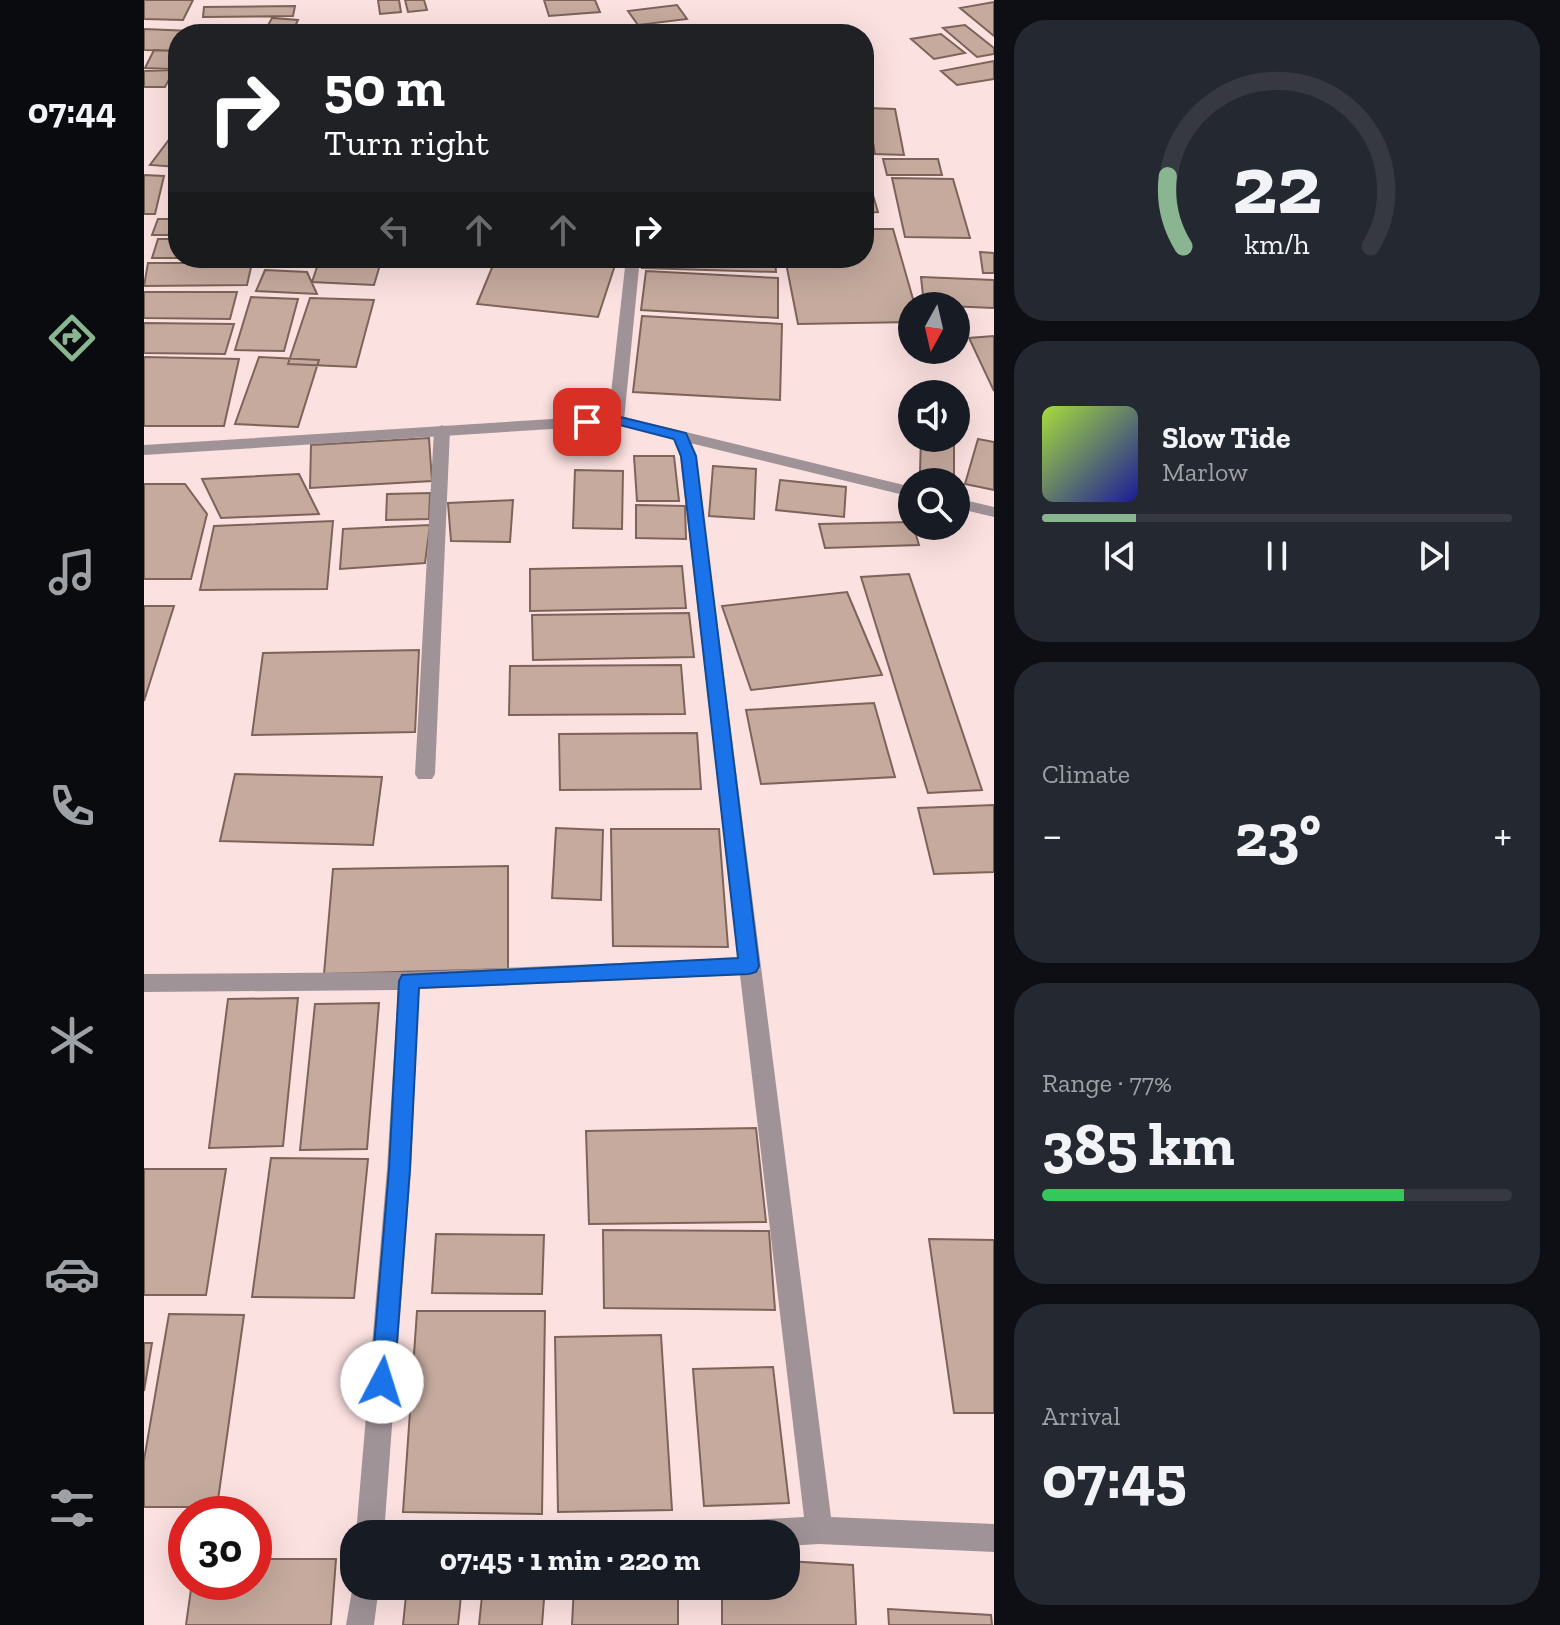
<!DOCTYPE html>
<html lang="en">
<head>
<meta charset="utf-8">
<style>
  body { margin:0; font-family:"Zilla Slab",serif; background:#242831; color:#f1f3f6; height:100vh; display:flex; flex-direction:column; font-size:30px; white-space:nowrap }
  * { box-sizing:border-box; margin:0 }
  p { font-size:26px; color:#9ea1a6 }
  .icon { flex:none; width:44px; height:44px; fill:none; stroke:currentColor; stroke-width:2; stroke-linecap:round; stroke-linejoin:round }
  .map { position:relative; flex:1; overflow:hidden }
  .drawer { display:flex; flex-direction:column; gap:20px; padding:20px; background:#0d0f14; width:566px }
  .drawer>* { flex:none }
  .hud { position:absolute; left:24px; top:24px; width:706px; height:244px; border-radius:32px; box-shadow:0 8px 32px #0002; background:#202124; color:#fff; overflow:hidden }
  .needle { width:52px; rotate:188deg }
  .controls { position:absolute; left:754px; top:292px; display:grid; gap:16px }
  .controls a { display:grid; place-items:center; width:72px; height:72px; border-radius:50%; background:#171b24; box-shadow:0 8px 32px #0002; font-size:40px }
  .speed { position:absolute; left:24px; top:1496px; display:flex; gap:16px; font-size:40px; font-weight:700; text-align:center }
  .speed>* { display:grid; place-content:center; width:104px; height:104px; border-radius:50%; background:#171b24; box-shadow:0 8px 32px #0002; line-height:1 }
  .speed .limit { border:12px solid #d22; background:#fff; color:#111 }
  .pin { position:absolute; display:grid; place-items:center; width:68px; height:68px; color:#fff; margin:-34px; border-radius:16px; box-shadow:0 4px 12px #0006 }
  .me { position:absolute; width:88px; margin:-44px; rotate:5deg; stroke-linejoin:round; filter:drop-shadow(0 0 6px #0008) }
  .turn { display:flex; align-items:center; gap:28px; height:168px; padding:0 24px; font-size:36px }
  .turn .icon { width:104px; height:104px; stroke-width:2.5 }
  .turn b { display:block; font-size:56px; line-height:68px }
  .lanes { display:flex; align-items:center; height:76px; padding:0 24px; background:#0003; justify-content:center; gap:40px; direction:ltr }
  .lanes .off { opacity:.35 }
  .big { font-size:60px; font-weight:800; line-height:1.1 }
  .drawer .card { flex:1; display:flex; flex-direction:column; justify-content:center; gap:12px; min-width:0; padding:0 28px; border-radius:32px; background:#242831 }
  .drawer .dial { align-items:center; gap:0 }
  .dial svg { height:208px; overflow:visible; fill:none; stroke:#363941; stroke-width:7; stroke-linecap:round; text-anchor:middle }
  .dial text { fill:#f1f3f6; stroke:none }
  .song { display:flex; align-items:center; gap:24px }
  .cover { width:96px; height:96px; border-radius:12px; background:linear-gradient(135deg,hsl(80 70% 55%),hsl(240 70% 35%)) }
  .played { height:8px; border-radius:4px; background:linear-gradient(90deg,#89b591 20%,#363941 20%) }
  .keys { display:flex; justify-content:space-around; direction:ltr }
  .heat { display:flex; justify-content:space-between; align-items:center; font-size:44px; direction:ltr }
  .charge { height:12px; border-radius:6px; background:linear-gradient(90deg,#34c759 77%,#363941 0) }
  .trip { position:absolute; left:196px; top:1520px; width:460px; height:80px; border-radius:32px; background:#171b24; box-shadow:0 8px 32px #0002; font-weight:800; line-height:80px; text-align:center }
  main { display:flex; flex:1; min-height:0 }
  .menu { display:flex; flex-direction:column; width:144px; justify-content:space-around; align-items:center; background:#090b0e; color:#9ea1a6 }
  .menu .icon { width:56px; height:56px }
  .menu .active { color:#89b591 }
  .menu b { font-size:36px; color:#f1f3f6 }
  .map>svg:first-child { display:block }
  .building { fill:#c6aa9e; stroke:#7d6359; stroke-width:2 }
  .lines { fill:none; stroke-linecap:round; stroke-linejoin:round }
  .minor { fill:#a09398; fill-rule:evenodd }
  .tertiary { fill:#a09398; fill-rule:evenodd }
  .route { fill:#1a73e8; stroke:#114b97; stroke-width:2 }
</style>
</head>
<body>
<main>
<nav class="menu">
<b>07:44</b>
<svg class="icon active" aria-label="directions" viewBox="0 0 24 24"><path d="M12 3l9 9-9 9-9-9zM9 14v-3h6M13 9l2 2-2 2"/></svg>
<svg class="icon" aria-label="music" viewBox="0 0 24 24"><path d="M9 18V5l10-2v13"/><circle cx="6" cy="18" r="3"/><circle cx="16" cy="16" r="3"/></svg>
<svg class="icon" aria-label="phone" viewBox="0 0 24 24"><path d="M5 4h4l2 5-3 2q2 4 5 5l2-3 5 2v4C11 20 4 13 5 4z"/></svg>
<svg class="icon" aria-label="climate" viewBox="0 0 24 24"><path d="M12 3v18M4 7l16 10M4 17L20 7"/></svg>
<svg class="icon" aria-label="car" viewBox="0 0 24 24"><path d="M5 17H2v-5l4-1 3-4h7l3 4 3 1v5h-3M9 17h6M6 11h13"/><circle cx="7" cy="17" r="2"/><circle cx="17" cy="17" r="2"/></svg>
<svg class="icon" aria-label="filters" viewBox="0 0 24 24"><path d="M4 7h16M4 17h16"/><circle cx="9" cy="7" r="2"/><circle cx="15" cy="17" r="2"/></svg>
</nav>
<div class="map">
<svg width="850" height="1625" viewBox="0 0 850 1625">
  <rect width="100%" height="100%" fill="#fbe1e0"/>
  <path class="building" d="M0,0H49L39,20L0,19Z
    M234,0H255L257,12L236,14Z
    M261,0H280L283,10L264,12Z
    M400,0H451L456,12L405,16Z
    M850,2V36L816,8Z
    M533,5L543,19L494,25L484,11Z
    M151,6L149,16L59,17L60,7Z
    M128,18L154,20L150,29L123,27Z
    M821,25L850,48V54L833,57L799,28Z
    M0,29L47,31L45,34H34V51L0,50Z
    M797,34L821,53L790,59L767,39Z
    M10,50L34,51V55L26,69L1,68Z
    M850,61V79L813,85L797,71Z
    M30,70L21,87H0V71Z
    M723,108L751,109L760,155L731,154Z
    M27,137H34V167L6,165Z
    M739,159H794L798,175H743Z
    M0,175L20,176L11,214H0Z
    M748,178L809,179L826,238L761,237Z
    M720,182H725L734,212L720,213Z
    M14,219H34V235H8Z
    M720,229H749L771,306H768V322L654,324L641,258H720Z
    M14,239H34V258H8Z
    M836,252L850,253V273H839Z
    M176,258H238L230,285L168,282Z
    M352,258H467L473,259L454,317L333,304Z
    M499,258H631L632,272L498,268Z
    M4,263H108L103,285L0,286Z
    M121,270L163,272L173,294L112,291Z
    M502,271L634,278V318L497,310Z
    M777,277L850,280V308L780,305Z
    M0,292H93L86,319L0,318Z
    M107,297L154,299L140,351L91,350Z
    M166,298L230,300L212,367L144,364Z
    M498,316L638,324L636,400L489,392Z
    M0,323L90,324L81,354L0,353Z
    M850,336V391L825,338Z
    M0,357L95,359L80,426H0Z
    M115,357L175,360L154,427L91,424Z
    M285,438L288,481L166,488L167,445Z
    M777,438H810V476L776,472Z
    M834,439L850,442V490L821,484Z
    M490,456H530L535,501H493Z
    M569,466L612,469L610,519L565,516Z
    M431,470L479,471L478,529L429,528Z
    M155,474L175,514L77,518L58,479Z
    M636,480L702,487L700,517L632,510Z
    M0,484H41L63,514L47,579H0Z
    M286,493L285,519L242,520L243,494Z
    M369,500L366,542L307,541L304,503Z
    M492,505L541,506L542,539L492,538Z
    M189,521L183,589L56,590L70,526Z
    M768,522L775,545L681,548L675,524Z
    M286,525L281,563L196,569L199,529Z
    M538,566L542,608L386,611V569Z
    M765,574L838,790L784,793L717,577Z
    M703,592L738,675L607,690L578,606Z
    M0,606H30L0,701Z
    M545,613L550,657L389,660L388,615Z
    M275,650L271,732L108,735L119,653Z
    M537,665L541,714L365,715L366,666Z
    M730,703L751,777L617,784L602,710Z
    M553,733L557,789L416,790L415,734Z
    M91,774L238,777L229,845L76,841Z
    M850,805V872L790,874L774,808Z
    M412,828L459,830L457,900L408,898Z
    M467,829H575L584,947L469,946Z
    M364,866V969L180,974L189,869Z
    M154,998L139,1146L65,1148L84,999Z
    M235,1003L223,1149L156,1150L171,1004Z
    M612,1128L622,1222L445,1224L442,1131Z
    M127,1158L224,1159L210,1298L108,1297Z
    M0,1169H82L62,1295H0Z
    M459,1230L625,1231L631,1310L460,1308Z
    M292,1234L400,1235L398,1294L288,1293Z
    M785,1239L850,1240V1413H810Z
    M273,1311H401L398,1514L259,1512Z
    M25,1314L100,1315L73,1507H0V1460Z
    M517,1335L528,1510L414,1512L411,1337Z
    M0,1343H8L0,1391Z
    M629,1367L645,1503L560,1506L549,1369Z
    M110,1559H192L187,1625H42L48,1582H110Z
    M642,1561L709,1565L712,1625H578V1586H642Z
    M263,1586H318L314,1625H259Z
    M339,1586H401L398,1625H335Z
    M430,1586H534V1625H428Z
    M744,1609L847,1615L848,1625H745Z"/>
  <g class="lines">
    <path class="minor" d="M482,258H496L480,420L472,425L464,420Z
      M298,425L306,430L291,774L288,779H274L271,774L290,430Z
      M537,431L545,436L552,456L687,1517L850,1524V1552L675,1544L642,1546V1534H591L595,1524L605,1520L660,1517L596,975L275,989L267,1169L240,1534H212L243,1169L254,990L0,992V974L265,972L594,958L536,456L529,436Z
      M210,1579V1586H235L230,1625H202Z"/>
    <path class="tertiary" d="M472,415L768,487V497L472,425L0,455V445Z
      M812,498L850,507V517L812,508Z"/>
  </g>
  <path class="route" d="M472,416L542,433L552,456L615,966L612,972L605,974L275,988L266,1169L250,1382L247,1390L238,1394L230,1390L227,1382L245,1169L255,981L258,975L594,958L537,456L530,439L472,424L443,426L435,422L443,417Z"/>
</svg>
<div class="controls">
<a><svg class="needle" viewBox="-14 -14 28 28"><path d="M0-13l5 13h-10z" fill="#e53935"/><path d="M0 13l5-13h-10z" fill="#9ea1a6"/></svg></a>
<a><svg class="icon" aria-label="sound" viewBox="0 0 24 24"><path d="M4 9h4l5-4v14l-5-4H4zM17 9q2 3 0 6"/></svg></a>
<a><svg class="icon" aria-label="search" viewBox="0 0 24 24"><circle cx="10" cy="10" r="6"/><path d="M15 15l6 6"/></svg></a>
</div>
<div class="speed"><div class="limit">30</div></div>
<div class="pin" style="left:443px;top:422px;background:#d93025"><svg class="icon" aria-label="arrive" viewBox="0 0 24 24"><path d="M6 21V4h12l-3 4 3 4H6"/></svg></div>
<svg class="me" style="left:238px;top:1382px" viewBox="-20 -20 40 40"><circle r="19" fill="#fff"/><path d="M0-13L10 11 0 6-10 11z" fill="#1a73e8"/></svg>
<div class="trip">07:45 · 1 min · 220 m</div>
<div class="hud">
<div class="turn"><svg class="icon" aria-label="right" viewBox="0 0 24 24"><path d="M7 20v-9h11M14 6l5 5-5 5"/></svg><div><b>50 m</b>Turn right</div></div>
<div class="lanes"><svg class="icon off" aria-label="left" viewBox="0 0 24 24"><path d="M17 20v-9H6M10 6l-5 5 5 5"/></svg><svg class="icon off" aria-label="ahead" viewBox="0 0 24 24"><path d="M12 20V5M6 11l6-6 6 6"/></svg><svg class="icon off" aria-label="ahead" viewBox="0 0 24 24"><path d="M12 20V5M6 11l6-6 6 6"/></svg><svg class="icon" aria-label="right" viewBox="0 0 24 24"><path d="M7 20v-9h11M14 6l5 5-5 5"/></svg></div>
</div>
</div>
<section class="drawer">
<div class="card dial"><svg viewBox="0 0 100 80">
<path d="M14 69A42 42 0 1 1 86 69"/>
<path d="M14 69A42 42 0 0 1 8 42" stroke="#89b591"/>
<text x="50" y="56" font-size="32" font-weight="700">22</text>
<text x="50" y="72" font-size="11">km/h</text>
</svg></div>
<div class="card">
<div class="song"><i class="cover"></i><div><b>Slow Tide</b><p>Marlow</p></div></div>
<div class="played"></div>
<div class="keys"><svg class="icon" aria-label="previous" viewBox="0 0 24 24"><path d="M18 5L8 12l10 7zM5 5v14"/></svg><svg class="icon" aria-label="pause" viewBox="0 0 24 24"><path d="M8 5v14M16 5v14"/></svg><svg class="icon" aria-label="next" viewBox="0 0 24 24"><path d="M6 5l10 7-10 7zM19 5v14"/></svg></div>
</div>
<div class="card"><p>Climate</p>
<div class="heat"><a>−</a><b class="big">23°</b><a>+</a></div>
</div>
<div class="card"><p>Range · 77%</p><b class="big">385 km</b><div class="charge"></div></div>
<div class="card"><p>Arrival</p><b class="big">07:45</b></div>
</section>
</main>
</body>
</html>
